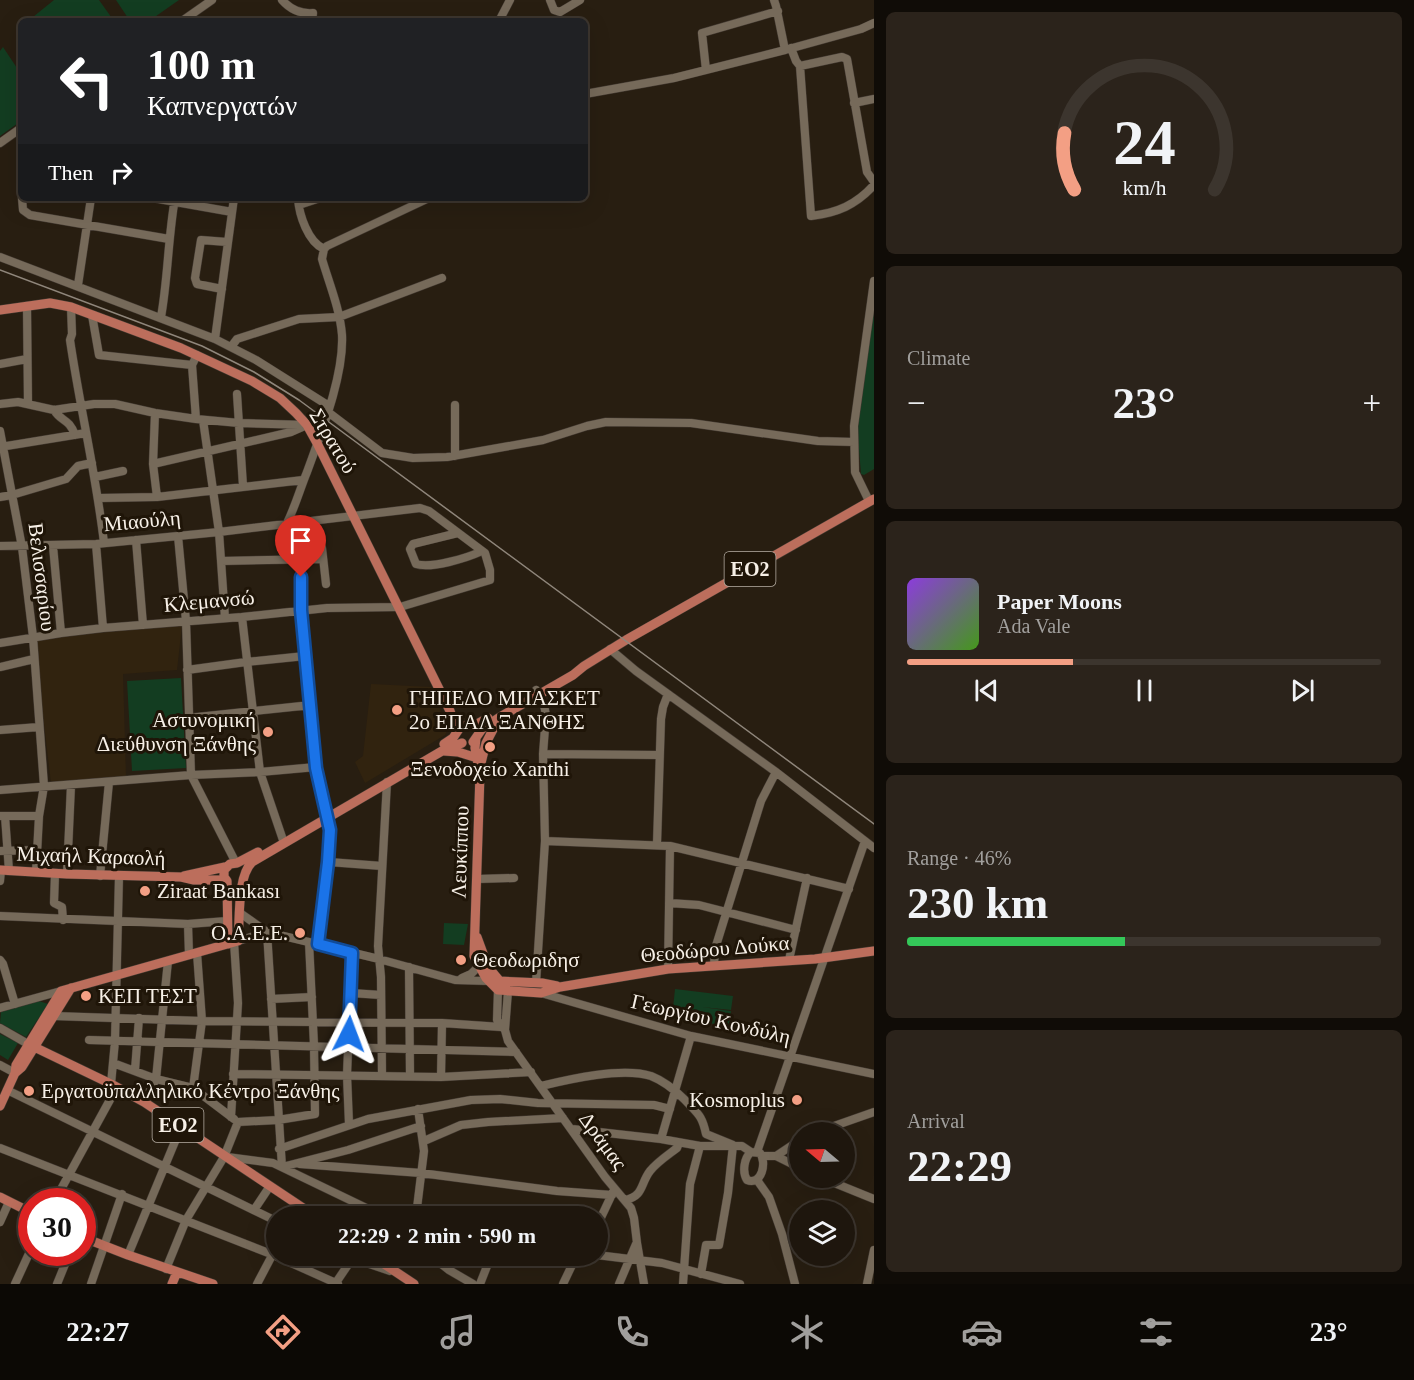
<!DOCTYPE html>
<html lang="en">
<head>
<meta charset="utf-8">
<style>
  body { margin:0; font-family:Georgia,serif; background:#2b231b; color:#f1f3f6; height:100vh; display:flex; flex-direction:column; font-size:22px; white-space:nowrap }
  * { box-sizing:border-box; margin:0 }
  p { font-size:20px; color:#a19f9d }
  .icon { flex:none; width:33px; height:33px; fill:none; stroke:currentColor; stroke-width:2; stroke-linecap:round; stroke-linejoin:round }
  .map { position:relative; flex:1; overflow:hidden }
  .sheet { display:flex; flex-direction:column; gap:12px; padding:12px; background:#100c07; width:540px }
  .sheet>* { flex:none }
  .guide { position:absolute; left:18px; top:18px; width:570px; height:183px; border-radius:9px; box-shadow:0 6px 24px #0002,0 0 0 2px #3c352e; background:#202124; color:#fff; overflow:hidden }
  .needle { width:39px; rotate:289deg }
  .buttons { position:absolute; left:789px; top:1122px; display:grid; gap:12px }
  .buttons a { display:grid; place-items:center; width:66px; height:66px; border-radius:50%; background:#1e160d; box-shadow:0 6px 24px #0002,0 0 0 2px #3c352e; font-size:30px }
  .speed { position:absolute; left:18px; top:1188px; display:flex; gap:12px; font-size:30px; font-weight:700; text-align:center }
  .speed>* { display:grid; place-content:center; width:78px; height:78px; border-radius:50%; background:#1e160d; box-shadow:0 6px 24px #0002,0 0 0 2px #3c352e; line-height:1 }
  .speed .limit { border:9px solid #d22; background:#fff; color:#111 }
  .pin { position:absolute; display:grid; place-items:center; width:51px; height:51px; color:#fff; margin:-62px -26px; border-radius:50% 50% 50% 0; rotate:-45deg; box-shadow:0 0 6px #0007 }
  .pin .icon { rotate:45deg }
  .me { position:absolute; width:66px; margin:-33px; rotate:3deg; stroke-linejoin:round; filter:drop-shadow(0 0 4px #0008) }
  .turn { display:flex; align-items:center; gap:21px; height:126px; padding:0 30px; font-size:27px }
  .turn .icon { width:78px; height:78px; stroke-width:2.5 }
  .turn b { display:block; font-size:42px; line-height:51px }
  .then { display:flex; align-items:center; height:57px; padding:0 30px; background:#0003; gap:12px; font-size:22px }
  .big { font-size:45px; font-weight:700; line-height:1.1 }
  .sheet .widget { flex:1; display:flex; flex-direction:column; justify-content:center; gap:9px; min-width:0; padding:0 21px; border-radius:9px; background:#2b231b }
  .sheet .dial { align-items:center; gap:0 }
  .dial svg { height:156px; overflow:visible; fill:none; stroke:#3c352e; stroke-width:7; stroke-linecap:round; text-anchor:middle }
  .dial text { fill:#f1f3f6; stroke:none }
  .song { display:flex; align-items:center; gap:18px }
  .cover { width:72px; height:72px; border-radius:9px; background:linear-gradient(135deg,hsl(270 70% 55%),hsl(100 70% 35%)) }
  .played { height:6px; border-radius:3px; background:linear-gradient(90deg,#f39f84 35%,#3c352e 35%) }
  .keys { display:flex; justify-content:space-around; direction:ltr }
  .heat { display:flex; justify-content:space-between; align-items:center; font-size:33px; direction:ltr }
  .charge { height:9px; border-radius:4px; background:linear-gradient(90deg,#34c759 46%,#3c352e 0) }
  .trip { position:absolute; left:266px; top:1206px; width:342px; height:60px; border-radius:30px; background:#1e160d; box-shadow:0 6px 24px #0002,0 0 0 2px #3c352e; font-weight:700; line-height:60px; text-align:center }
  .menu { display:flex; height:96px; justify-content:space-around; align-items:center; background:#0c0905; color:#a19f9d }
  .menu .icon { width:42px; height:42px }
  .menu .current { color:#f39f84 }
  .menu b { font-size:27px; color:#f1f3f6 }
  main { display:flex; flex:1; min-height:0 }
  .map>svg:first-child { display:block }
  .built { fill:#31230f }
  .green { fill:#133d21 }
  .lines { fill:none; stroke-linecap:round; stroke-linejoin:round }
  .minor-casing { stroke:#443b33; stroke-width:9 }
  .major-casing { stroke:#443b33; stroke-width:10 }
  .minor { stroke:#766a5a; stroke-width:8 }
  .major { stroke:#bc6e5c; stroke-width:9 }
  .rail { stroke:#8f867b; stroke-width:1.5 }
  .route-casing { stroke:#114b97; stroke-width:15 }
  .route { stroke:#1a73e8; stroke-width:10 }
  .poi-dot { fill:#f39f84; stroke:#1f1508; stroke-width:2 }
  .labels { text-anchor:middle; stroke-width:6; stroke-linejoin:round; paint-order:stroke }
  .shield { fill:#1f1508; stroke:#b6aea4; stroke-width:1.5 }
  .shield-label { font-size:20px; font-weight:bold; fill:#f7f0e7 }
  .street-label { font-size:21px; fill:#f7f0e7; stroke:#1f1508 }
  .poi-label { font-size:21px; fill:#f7f0e7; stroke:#1f1508; text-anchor:start }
</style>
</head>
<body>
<main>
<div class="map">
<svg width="874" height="1284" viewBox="0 0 874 1284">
  <rect width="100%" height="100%" fill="#281e11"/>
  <path class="built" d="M182,625L177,670L123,674L126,777L51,783L34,639Z
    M371,684L431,687L448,729L445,735L365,783L355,762L363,756Z"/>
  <path class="green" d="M54,0H99L114,21H28Z
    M116,0H179L149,21H130Z
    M3,47L21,74V121L0,136V51Z
    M874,301V469L864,475L861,474L859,449L855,436Z
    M181,678L186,768L132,771L127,681Z
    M444,923L468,924L464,945L443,944Z
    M675,989L733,996L731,1010L702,1007L731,1011L729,1026L672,1018Z
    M39,1001L48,1004L26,1037L0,1023L1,1012Z
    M0,1034L18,1043L8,1060L0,1055Z"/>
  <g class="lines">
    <g class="minor-casing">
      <path id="minor" d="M282,0C290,9 301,14 313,13L312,21
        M550,0L554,10L560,12L580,0
        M774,0L776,6L785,50
        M182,21L212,0
        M499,21L510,0
        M791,48L796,61L800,66L842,57L847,59L867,172L874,182
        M800,66L811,216C837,213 856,205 874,185
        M706,70L702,33L778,11
        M585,94L674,78L785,50L861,29L874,23
        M854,103L874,99
        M0,143L21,128
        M22,198L23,210L30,215L169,239
        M153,198L232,212
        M298,198C299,215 308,242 324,249
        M299,205L320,198
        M324,249L327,246L429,198
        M0,257L215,339L256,360L329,406
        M78,285L91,198
        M222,289L197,284L195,278L201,240L227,242
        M27,306L28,404
        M71,307L72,334L70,340C80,408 96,474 104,543
        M92,315L99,355L192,365
        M161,317C168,278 168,238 175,198
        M215,339L234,198
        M231,347L237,339L299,319L339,317L442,278
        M0,364L27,359
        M237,394L243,486
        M0,404L18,402L54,410L94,404H115L155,413L196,419L239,423L307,425
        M455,405V456
        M54,410C61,422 69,418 75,435
        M328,412L382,453L413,458L447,457L543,440L587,426L606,422L691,423L818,441L854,442
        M155,413L153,464L157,497
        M196,419L192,365L197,355
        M203,420L219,532L225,618
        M0,431L22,547L33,637L44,786L39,816L36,872
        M0,447L86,433
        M153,464L291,432L307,425
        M95,477L123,471
        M0,497L12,495L66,479L78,466L92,463
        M99,498L157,497L303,480
        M869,501L855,472L854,426L874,281
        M287,523C295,507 300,489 307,472C321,433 344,376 342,335C340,309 329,283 322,259L324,249
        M458,533L413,544L410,549L416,564C431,569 467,558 482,551
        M178,536L186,621L191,775L236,863
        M136,540L143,625
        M96,544L103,628
        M0,546L96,544L219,532L420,508L429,511L485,553L490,570V580L400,607L327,608L242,617L103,628L61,633L0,643
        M53,546L61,633
        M322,548L326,584
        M221,561L323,559
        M301,561V610L316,767L330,830L329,862L318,944
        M242,617L260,772L284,843
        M610,649L636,671L776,772L874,848
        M0,667L34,659
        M187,670L246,662L305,656
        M188,718L311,705
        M0,730L39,727
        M543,754L659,755
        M0,790L191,775L260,772L316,767
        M1,816H39
        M5,816L9,871
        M545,841L670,846L849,889
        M657,844L661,719L663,707L668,694
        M0,851L37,850
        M329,862L382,866
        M55,874L54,903L62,907L63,920
        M67,874L71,785
        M100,876L109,782
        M477,879L514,878
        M0,881L1,870
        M669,903L699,905L796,930
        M240,913L267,932L379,959L455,980L490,981
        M0,916L188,924L227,921
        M188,924L189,955
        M267,932L282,1167L348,1150L421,1126
        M238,941L267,932
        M0,960L3,964L15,1004
        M789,960L807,878
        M714,965L715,949L761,801L776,772
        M409,967L410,1076
        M668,969L670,846
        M462,978L471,974L479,966
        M536,983L545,841L543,754L546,715L544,705L536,690
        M498,990L497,1020L505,1030L508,1041L605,1177L631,1208L634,1218L637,1243L644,1284
        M351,993L381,995
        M541,993L691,1036L874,1074
        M271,999L312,997
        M0,1008L61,991
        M54,1016L202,1021L442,1023L501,1027
        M0,1028L28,1044
        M505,1030L508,991
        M89,1040L516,1052
        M113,1063L156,1079L193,1088L234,1119
        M0,1065L15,1073
        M135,1070L139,1018
        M233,1074L441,1077L531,1072
        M382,1075L381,977L378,946L387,782
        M441,1077L442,1023
        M111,1084L115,1041L119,876
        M541,1086C570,1079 622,1067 651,1076C664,1081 675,1090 685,1100C698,1114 702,1115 706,1134L733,1145L728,1193L719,1245H706L701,1274
        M193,1088L202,1021L197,953
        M7,1090L276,1221
        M144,1102L156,1079L168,961
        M231,1117L238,1003L234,942
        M238,1122L278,1120L315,1114L314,1045L309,942
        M349,1124L347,1075L352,953
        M572,1129L661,1139L700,1146H742L751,1152
        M817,1132L874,1112
        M661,1139L691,1036
        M424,1141L461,1125L488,1122L563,1118
        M0,1148L271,1254L338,1284
        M279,1149L368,1119L471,1100L500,1099L538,1103L654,1105L670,1109
        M751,1152L760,1153C767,1162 762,1186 747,1180C742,1172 744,1158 751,1152Z
        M757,1152L865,841
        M762,1156H776L800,1168
        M776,1156L800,1140
        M227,1157L273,1163L383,1216H401
        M300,1164L421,1173L557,1191L612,1195
        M822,1178L874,1199
        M757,1180L769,1197L782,1234L795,1284
        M625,1200C644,1196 640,1184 650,1171C657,1162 668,1155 677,1148L679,1143
        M54,1202L117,1087
        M254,1210L270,1186
        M416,1216L424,1151L418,1109
        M0,1222L9,1202
        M597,1226L613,1192
        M128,1255L181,1127
        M597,1255L662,1263L740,1284
        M346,1256L390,1271
        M431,1256L449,1270L473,1284
        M166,1269L186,1220L224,1157L238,1122
        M15,1284L32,1247
        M57,1284L70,1252
        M91,1284L122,1194
        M257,1284L276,1248
        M335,1284L354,1256
        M480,1284L491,1256
        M563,1284L573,1263L580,1256
        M619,1284L636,1244
        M683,1284L690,1184L700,1146
        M867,1284L874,1250"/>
    </g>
    <g class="major-casing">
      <path id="major" d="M0,310L50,303L71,307L181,348L252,381L280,398L296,413L307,425L317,443L450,711L457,731
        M476,738L475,748L480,774L474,956L486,978L498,990L541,993L560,987L668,969L815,959L874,951
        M473,742L482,729L500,717L573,675L584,666L626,640L874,499
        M444,744L453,738L461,726L477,724L488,718
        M444,751L458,752L474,757
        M481,763L486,743L498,720
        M0,870L67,874L181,877L194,880H226
        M184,876L225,867
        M477,937L488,967L508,991
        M228,944L227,881L224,877V870L230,864L237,863L258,852
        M498,981L542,983L557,986
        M28,1044L111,1084L144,1102L315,1216
        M15,1073L22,1067L71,988
        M0,1106L15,1073L16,1065L61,991L238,941C240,919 237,877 252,862L442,751L462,743
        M0,1197L32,1213
        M82,1237L128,1255L213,1284
        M372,1256L414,1284
        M172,1284L177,1272"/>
    </g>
    <use href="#minor" class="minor"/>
    <use href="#major" class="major"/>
    <path class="rail" d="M0,270L202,346L254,372L299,400L874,824"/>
  </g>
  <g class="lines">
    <g class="route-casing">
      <path id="route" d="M301,577V610L316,768L330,830L328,862L318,944L352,953L349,1034"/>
    </g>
    <use href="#route" class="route"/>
  </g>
  <g class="poi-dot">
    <circle cx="397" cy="710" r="6"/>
    <circle cx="268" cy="732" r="6"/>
    <circle cx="490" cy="747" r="6"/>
    <circle cx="145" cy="891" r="6"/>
    <circle cx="300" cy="933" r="6"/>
    <circle cx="461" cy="960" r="6"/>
    <circle cx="86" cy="996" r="6"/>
    <circle cx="29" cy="1091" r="6"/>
    <circle cx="797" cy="1100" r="6"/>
  </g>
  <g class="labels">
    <g class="shield">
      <rect x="724.5" y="552" width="51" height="34" rx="4.5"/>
      <rect x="152.5" y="1108" width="51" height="34" rx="4.5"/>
    </g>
    <g class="shield-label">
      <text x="750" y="576">ΕΟ2</text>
      <text x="178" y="1132">ΕΟ2</text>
    </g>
    <g class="street-label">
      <text transform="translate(333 441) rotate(59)" y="7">Στρατού</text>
      <text transform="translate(142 521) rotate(-5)" y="7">Μιαούλη</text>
      <text transform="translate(42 577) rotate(83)" y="7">Βελισσαρίου</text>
      <text transform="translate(209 601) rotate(-5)" y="7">Κλεμανσώ</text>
      <text transform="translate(460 852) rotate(-88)" y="7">Λευκίππου</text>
      <text transform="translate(91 856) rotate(2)" y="7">Μιχαήλ Καραολή</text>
      <text transform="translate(715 949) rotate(-5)" y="7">Θεοδώρου Δούκα</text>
      <text transform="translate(711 1019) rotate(13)" y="7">Γεωργίου Κονδύλη</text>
      <text transform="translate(603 1141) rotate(54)" y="7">Δράμας</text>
    </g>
    <g class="poi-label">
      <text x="409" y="705">ΓΗΠΕΔΟ ΜΠΑΣΚΕΤ<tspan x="409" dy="24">2ο ΕΠΑΛ ΞΑΝΘΗΣ</tspan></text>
      <text x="256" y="727" text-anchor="end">Αστυνομική<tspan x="256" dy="24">Διεύθυνση Ξάνθης</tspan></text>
      <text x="490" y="776" text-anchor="middle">Ξενοδοχείο Xanthi</text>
      <text x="157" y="898">Ziraat Bankası</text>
      <text x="288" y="940" text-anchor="end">Ο.Α.Ε.Ε.</text>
      <text x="473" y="967">Θεοδωριδησ</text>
      <text x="98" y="1003">ΚΕΠ ΤΕΣΤ</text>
      <text x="41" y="1098">Εργατοϋπαλληλικό Κέντρο Ξάνθης</text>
      <text x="785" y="1107" text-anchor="end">Kosmoplus</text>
    </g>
  </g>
</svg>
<div class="buttons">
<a><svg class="needle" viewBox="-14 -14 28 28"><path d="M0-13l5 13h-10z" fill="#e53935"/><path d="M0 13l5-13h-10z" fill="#a19f9d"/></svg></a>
<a><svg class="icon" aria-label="layers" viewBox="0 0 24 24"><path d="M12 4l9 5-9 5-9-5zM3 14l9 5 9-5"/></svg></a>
</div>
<div class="speed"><div class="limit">30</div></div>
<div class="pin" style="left:301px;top:577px;background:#d93025"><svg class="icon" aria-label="arrive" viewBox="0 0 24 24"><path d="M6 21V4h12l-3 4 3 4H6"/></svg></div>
<svg class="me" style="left:349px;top:1034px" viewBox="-20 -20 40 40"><path d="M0-17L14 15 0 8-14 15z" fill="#1a73e8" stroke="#fff" stroke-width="4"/></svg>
<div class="trip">22:29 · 2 min · 590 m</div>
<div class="guide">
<div class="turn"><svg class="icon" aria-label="left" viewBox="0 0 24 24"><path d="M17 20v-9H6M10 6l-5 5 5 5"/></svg><div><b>100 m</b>Καπνεργατών</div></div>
<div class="then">Then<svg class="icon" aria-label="right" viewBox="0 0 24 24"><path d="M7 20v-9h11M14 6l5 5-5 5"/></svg></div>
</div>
</div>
<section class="sheet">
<div class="widget dial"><svg viewBox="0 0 100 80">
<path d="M14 69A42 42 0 1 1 86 69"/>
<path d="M14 69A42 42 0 0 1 9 40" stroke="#f39f84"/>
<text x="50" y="56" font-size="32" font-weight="700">24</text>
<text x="50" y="72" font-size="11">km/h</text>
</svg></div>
<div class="widget"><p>Climate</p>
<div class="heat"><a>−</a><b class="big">23°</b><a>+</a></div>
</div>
<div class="widget">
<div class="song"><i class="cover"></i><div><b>Paper Moons</b><p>Ada Vale</p></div></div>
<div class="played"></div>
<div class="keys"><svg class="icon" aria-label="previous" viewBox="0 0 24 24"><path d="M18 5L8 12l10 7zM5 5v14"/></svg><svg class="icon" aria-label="pause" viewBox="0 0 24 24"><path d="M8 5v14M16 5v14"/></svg><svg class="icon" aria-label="next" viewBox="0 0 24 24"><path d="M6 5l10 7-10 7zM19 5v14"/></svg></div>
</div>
<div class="widget"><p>Range · 46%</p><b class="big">230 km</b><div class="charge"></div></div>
<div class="widget"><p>Arrival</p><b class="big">22:29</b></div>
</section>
</main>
<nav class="menu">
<b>22:27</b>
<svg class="icon current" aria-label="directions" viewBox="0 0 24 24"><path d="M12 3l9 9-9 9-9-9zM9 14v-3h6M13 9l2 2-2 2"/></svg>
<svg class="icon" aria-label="music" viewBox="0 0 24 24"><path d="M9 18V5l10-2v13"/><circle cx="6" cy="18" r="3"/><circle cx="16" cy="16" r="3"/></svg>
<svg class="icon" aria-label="phone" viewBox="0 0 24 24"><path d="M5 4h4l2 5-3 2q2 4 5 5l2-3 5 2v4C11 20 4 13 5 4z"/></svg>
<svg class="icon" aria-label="climate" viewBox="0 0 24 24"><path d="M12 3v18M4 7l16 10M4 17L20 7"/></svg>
<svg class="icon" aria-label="car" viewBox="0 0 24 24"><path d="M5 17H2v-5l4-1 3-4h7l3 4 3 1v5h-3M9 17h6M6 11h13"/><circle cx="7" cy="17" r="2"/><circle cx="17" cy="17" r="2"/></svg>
<svg class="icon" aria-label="filters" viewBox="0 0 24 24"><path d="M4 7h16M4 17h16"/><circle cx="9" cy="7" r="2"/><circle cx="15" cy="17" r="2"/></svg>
<b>23°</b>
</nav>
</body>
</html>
